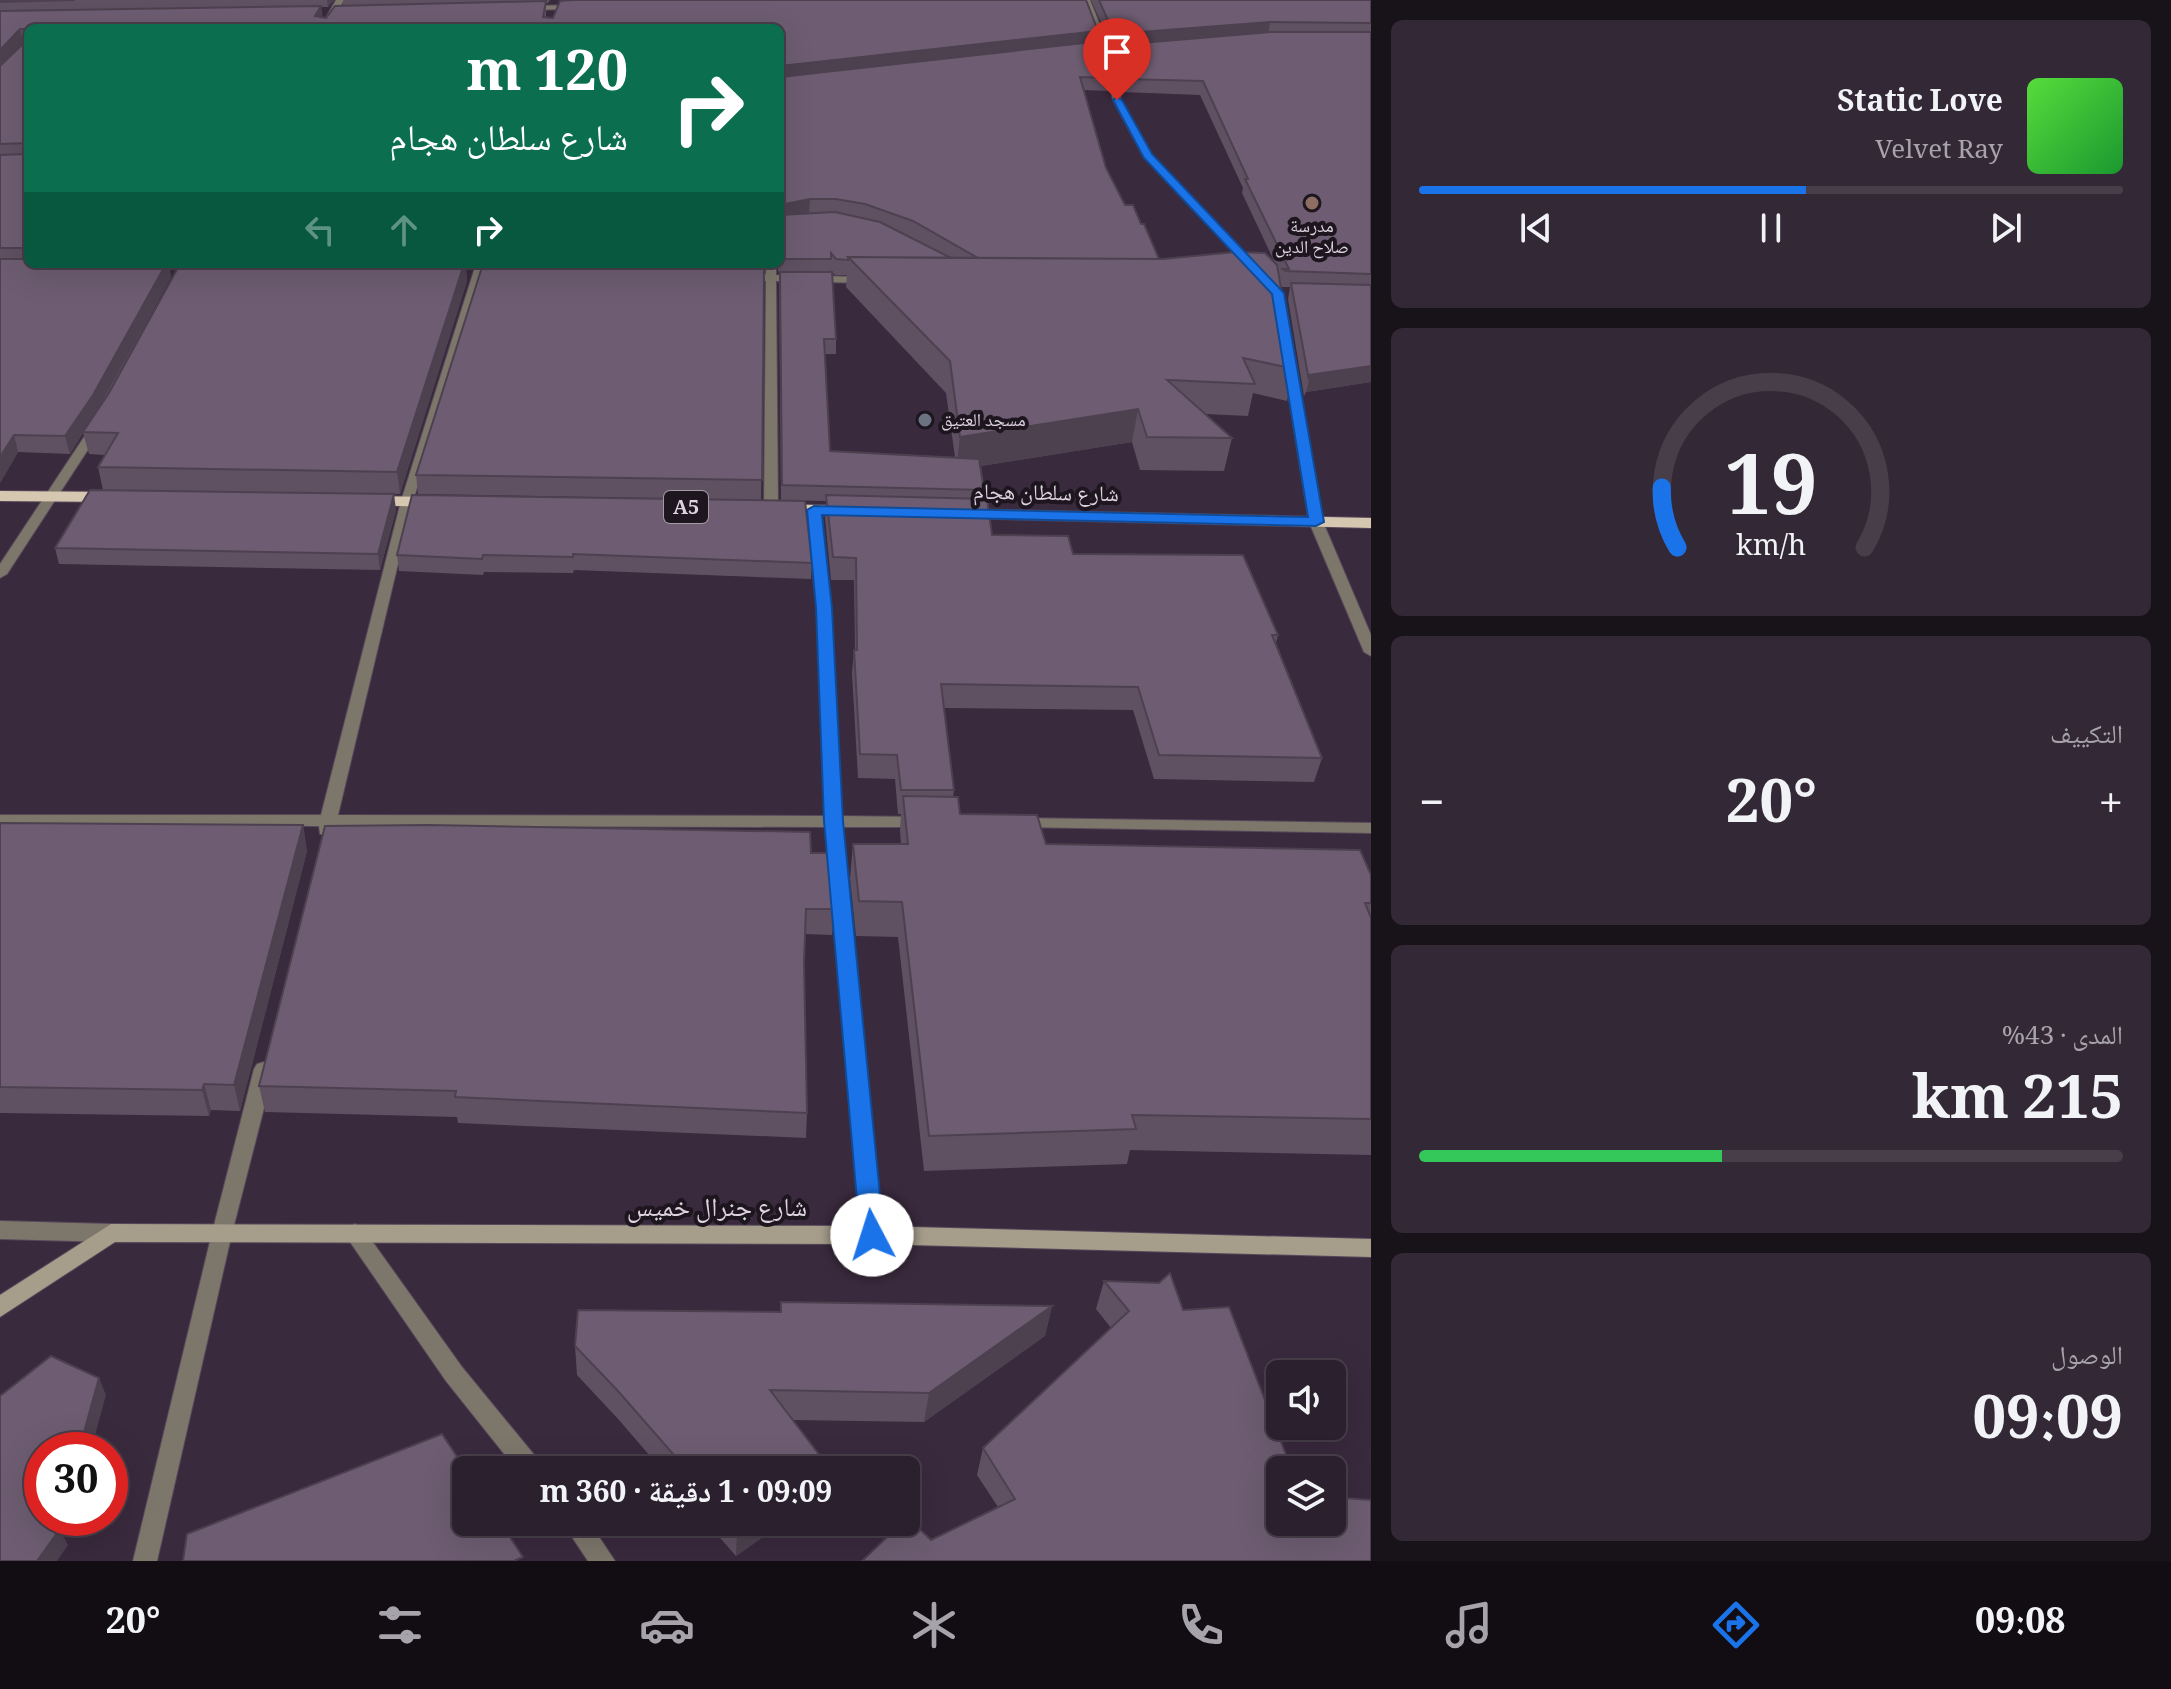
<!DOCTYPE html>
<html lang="ar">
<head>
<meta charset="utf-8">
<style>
  body { margin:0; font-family:Georgia,"Noto Naskh Arabic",serif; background:#332836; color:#f1f3f6; direction:rtl; height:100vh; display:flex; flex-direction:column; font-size:30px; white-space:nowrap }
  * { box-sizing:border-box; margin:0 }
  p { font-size:26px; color:#a6a3aa }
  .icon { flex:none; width:44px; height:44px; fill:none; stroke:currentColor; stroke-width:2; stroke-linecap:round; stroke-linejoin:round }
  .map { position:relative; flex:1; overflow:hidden; direction:ltr }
  .sheet { display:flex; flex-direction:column; gap:20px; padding:20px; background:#181219; width:800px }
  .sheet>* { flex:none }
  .hud { position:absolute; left:24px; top:24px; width:760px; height:244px; border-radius:12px; box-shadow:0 8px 32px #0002,0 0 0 2px #473e4a; direction:rtl; background:#0b6e4f; color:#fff; overflow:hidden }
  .buttons { position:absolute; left:1266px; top:1360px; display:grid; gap:16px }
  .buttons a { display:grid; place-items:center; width:80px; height:80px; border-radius:12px; background:#2b202e; box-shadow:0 8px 32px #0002,0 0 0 2px #473e4a; font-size:40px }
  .speed { position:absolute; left:24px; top:1432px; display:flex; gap:16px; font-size:40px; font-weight:700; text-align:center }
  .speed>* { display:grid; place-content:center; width:104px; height:104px; border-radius:50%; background:#2b202e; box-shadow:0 8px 32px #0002,0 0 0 2px #473e4a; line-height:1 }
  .speed .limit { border:12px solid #d22; background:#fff; color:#111 }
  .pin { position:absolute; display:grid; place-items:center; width:68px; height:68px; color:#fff; margin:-82px -34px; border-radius:50% 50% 50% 0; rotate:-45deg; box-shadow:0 0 8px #0007 }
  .pin .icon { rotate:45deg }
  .me { position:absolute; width:88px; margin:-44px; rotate:355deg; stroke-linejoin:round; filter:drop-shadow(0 0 6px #0008) }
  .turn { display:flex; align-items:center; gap:28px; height:168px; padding:0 24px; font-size:36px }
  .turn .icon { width:104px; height:104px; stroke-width:2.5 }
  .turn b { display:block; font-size:56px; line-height:68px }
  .lanes { display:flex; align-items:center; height:76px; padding:0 24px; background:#0003; justify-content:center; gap:40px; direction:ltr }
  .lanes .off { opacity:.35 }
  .big { font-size:60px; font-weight:800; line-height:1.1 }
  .sheet .card { flex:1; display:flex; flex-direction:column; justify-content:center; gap:12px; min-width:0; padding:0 28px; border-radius:12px; background:#332836 }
  .sheet .dial { align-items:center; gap:0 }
  .dial svg { height:208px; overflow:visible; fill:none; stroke:#473e4a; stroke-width:7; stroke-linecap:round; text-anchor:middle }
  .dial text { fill:#f1f3f6; stroke:none }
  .song { display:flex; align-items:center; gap:24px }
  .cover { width:96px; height:96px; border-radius:12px; background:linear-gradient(135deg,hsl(110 70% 55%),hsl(130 70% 35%)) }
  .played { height:8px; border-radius:4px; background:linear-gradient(90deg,#1a73e8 55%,#473e4a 55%) }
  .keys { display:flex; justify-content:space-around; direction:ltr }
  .heat { display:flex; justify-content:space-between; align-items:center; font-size:44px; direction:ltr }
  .charge { height:12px; border-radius:6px; background:linear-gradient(90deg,#34c759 43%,#473e4a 0) }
  .trip { position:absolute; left:452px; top:1456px; width:468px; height:80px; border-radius:12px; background:#2b202e; box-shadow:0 8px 32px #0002,0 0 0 2px #473e4a; font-weight:800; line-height:80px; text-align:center; direction:rtl }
  .tab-bar { display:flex; height:128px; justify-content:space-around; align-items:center; background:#110d12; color:#a6a3aa }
  .tab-bar .icon { width:56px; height:56px }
  .tab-bar .current { color:#1a73e8 }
  .tab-bar b { font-size:36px; color:#f1f3f6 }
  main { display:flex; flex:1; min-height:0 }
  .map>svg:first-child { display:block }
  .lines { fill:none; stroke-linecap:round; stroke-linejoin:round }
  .minor-casing { stroke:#57485a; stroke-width:2 }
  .tertiary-casing { stroke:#57485a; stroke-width:2 }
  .secondary-casing { stroke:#57485a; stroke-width:2 }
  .trunk-casing { stroke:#57485a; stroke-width:2 }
  .minor { fill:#7c766b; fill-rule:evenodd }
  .tertiary { fill:#7c766b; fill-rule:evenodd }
  .secondary { fill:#a69d8b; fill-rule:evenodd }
  .trunk { fill:#d6c8b0; fill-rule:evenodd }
  .wall { fill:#5f5062; fill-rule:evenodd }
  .shaded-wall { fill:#4d4150 }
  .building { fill:#6e5d72; stroke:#4d4150; stroke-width:2 }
  .route { fill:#1a73e8; stroke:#114b97; stroke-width:2 }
  .education-dot { fill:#8d6e63; stroke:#1d161e; stroke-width:3 }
  .worship-dot { fill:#6b7280; stroke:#1d161e; stroke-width:3 }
  .labels { text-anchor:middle; stroke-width:8; stroke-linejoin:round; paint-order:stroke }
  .far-poi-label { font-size:18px; fill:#ddd3e0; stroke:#1d161e }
  .shield { fill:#1d161e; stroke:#a39aa6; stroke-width:2 }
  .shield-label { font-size:20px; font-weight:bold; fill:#ddd3e0 }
  .street-label { font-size:22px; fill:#ddd3e0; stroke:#1d161e }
  .near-street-label { font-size:26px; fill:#ddd3e0; stroke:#1d161e }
</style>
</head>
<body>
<main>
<section class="sheet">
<div class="card">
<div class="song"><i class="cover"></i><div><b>Static Love</b><p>Velvet Ray</p></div></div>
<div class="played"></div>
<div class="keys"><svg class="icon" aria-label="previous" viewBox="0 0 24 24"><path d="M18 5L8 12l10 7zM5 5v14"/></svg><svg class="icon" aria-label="pause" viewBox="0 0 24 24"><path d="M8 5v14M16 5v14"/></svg><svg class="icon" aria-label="next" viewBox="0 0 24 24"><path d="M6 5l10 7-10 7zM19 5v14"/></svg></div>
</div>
<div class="card dial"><svg viewBox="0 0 100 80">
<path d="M14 69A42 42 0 1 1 86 69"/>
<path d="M14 69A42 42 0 0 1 8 46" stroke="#1a73e8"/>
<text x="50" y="56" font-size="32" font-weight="700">19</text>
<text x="50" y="72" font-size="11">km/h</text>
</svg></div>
<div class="card"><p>التكييف</p>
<div class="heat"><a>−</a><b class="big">20°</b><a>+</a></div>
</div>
<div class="card"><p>المدى · 43%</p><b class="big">215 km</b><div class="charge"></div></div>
<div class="card"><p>الوصول</p><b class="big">09:09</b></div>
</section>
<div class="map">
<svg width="1371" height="1561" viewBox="0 0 1371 1561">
  <rect width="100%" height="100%" fill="#392a3d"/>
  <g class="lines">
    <g class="minor-casing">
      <path id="minor" d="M336,0H344L328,28H320Z
        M1082,0H1090L1110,50L1138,48L1142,50L1111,55L1121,100L1152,155L1257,265V269H1249L1143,156L1113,100L1103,53Z
        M578,5L581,9L525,10L521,8L525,6Z
        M476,264H486L413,501L338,815L825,816L817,608L807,510L814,506L819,507L831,608L841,816L921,817L929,822L921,827H842L882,1235L879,1241L872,1244L865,1241L862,1235L825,827L335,826L332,834H320L319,826L0,825V815H321L401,501Z
        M766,264H776V275L866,277L871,280L866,283L776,281L778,508L771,512L764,508L766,281L745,280L740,277L745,274H766Z
        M1289,357L1295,360L1323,522L1316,526L1309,522L1283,360Z
        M98,421L104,425L7,574L0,578V564L92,425Z
        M1021,818L1371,823V833L1015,827L1013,823Z
        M264,1062L271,1064L274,1069L232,1233L157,1561H133L212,1233L254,1069L257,1064Z
        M0,1221L111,1224L118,1227L121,1233L118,1239L111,1242L0,1239Z
        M355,1224L362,1227L462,1367L540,1462L544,1470H517L446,1381L348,1239L345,1233L348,1227Z
        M562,1522H589L615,1561H588Z"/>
    </g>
    <g class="tertiary-casing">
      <path id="tertiary" d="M1316,518L1323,522L1371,635V656L1364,652L1309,522Z"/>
    </g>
    <g class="secondary-casing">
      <path id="secondary" d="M111,1224L872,1226L1371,1239V1257L872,1244L115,1242L0,1317V1295Z"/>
    </g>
    <g class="trunk-casing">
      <path id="trunk" d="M0,491L115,492L124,497L115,502L0,501Z
        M365,496L439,497L448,502L439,507L359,505L356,501L359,497Z
        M777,504L855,506L864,511L855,516L771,513L768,509Z
        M961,509L1371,518V528L955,518L952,514Z"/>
    </g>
    <use href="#minor" class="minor"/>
    <use href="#tertiary" class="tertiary"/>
    <use href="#secondary" class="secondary"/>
    <use href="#trunk" class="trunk"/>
  </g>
  <path class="wall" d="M0,0H334L328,7H321L322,18H326L343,5V0H550L548,3H546V18H553L1098,31L1096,42L1110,78L1108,91L1084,90L1106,168L1125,205L1141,224L1159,259L1275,263L1242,193L1243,188L1200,95L1122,92L1115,58L1116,46L1112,47L1091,0H1371V382L1306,392L1304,396L1288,299L1290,287H1282L1280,285L1295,369L1287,401L1253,393L1248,416L1205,414L1232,438L1224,471L1140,470L1132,442L981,466L984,490L983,499L992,535L1073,554L1278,635L1276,643L1322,758L1314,782L1154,779L1133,710L944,708L954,790L953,797L960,814L1046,844L1371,875V1155L1130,1150L1127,1164L924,1171L898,937L856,936L850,878L853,844H901L900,831L901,814H898L895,779L858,778L852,673L854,650H855L854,580H831L825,517L826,501L781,500L779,274L777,264H780V28H28V264H178L169,265L171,277L100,408L109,393L180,264H473L471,269H466L467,281L400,494L103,490L98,467L105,455L89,454L83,433L70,454L18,452L0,483ZM23,42H25L6,60ZM830,270L835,275H847L846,287L946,393L955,457L830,451L825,354H836V339Z
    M483,264H764L761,500L418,494L416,475Z
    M412,495L812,563L811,579L574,570L573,573L484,572L483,575L399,571L397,555Z
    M396,510L380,570L59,564L55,548Z
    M0,823L303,825L307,851L240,1111L211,1110L209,1116L0,1113Z
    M811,853L834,909L832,935L805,934L804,963L807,1113L806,1138L458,1123L457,1117L265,1112L259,1086Z
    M1104,1281L1183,1310L1292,1470L931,1540L998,1507L977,1475L983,1448L1111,1328L1096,1309Z
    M781,1302L1052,1306L1045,1336L924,1422L792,1420L826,1470H662L619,1420L577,1375L575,1346L780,1312Z
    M706,1522H784L736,1556Z"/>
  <path class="shaded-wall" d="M327,0H334L328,7Z
    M321,6L323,18L315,16Z
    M1270,22L1268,35L1112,47L1114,34Z
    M20,29L23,42L0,67V50Z
    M1098,31L1096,43L780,79V66Z
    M810,199L809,214L780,220V205Z
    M166,264H168L171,277L97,411L70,454L65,436Z
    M464,264H466L467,281L400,494L397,472Z
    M1371,366V382L1306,392L1309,380L1308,375Z
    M1138,409L1132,442L956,470L960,437Z
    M14,435L18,452L0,483V457Z
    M394,494L396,510L380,570L378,554Z
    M303,825L307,851L240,1111L234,1085Z
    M204,1084L211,1110L209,1116L202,1090Z
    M1052,1306L1045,1336L924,1422L929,1393Z
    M99,1378L106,1395L91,1450H79Z
    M52,1518H70L61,1532L68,1545L57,1561H37L49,1524Z
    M745,1522H784L736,1556L737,1528Z"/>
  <path class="building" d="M0,0H75L0,2Z
    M573,0H1086L1098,31L780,66V28H28V248H0V155L25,154L27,143L0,144V66L27,40V29H20L0,50V11L321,6L315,16L326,18L335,6L546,1L543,17L553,18L560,1Z
    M1099,0H1371V23L1270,22L1114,34Z
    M1271,32H1371V274L1286,271L1283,269H1289L1245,179H1248L1203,81L1124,79L1117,45Z
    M1102,41L1110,78L1080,77L1106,168L1125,205H1133L1141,224H1144L1159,259L978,258L913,221L865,204L836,199H810L780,205V77Z
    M835,212L880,222L951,258L848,257V260L836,259L831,253V259H780V215Z
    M1236,252L1265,253L1277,265L1295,369L1243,358L1255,384L1167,380L1232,438L1147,437L1138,409L960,437L950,361L848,257L1163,259Z
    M0,259H28V264H166L93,395L65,436L14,435L0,457Z
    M180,264H464L397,472L98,467L118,433L83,432L109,393Z
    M483,264L764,268L762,480L416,475Z
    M780,272H832L836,339H824L830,451L979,459L984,490L782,485Z
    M1291,283L1371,285V366L1308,375L1309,380Z
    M90,490L394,494L378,554L55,548Z
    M412,495L805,501L812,563L573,554V557L483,555L482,559L397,555Z
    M826,495L987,499L992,535L1068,536L1073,554L1243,555L1278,635H1272L1322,758L1159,755L1138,687L941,684L954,790H901L897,755L860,754L854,650H857L856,558L833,557Z
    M903,796L958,797L960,814L1037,815L1046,844L1360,850L1371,875V903H1365L1371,918V1119L1132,1115L1136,1129L929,1136L902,902L859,901L853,844H908Z
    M0,823L303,825L234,1085L204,1084L202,1090L0,1087Z
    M428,825L810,832L811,853H828L834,909H806L804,963L807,1113L455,1097L456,1091L259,1086L325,826Z
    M1170,1273L1183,1310L1229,1307L1292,1470H1280V1522H1332V1497L1371,1500V1561H862L903,1522H906V1520L908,1518L931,1540L1015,1499L983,1448L1129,1311L1104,1281L1159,1283Z
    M781,1302L1052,1306L929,1393L770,1390L827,1465L819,1470H687L618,1391L575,1346L578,1310L781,1312Z
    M51,1356L99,1378L79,1450H42V1518H52L49,1524L60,1529L37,1561H0V1396Z
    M442,1434L466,1470V1522H500L523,1557L514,1561H183L187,1534Z
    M731,1522H745L737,1528Z"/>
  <path class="route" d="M1117,97L1122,100L1152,154L1284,293L1324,522L1316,526L822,515L832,608L843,821L884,1235L880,1242L872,1245L863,1242L860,1235L824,821L816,608L807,510L814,506L1308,517L1272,294L1144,158L1113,100Z"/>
  <circle class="education-dot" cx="1312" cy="203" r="8"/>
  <circle class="worship-dot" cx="925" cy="420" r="8"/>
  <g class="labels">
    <g class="far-poi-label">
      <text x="1312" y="232">مدرسة<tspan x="1312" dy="21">صلاح الدين</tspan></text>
      <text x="941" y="426" text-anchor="start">مسجد العتيق</text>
    </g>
    <rect class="shield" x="664" y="491" width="44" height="32" rx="6"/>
    <g class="shield-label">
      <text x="686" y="514">A5</text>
    </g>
    <g class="street-label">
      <text transform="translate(1046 492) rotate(1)" y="8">شارع سلطان هجام</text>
    </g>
    <g class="near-street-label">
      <text x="717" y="1216">شارع جنرال خميس</text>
    </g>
  </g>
</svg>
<div class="buttons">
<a><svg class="icon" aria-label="sound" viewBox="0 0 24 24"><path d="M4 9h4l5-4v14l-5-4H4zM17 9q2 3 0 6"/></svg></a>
<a><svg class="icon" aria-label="layers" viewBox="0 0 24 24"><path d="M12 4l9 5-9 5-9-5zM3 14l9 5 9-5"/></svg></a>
</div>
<div class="speed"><div class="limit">30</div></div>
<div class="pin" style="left:1117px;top:100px;background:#d93025"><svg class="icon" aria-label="arrive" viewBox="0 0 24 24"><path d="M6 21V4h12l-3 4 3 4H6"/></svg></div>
<svg class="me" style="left:872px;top:1235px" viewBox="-20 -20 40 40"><circle r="19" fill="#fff"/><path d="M0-13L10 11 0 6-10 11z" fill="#1a73e8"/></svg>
<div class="trip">09:09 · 1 دقيقة · 360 m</div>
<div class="hud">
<div class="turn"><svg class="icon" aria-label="right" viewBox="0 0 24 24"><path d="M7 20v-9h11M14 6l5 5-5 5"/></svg><div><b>120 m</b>شارع سلطان هجام</div></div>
<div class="lanes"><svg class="icon off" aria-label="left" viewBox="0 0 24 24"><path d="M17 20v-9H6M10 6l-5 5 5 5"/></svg><svg class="icon off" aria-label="ahead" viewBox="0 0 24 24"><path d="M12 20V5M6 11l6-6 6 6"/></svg><svg class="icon" aria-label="right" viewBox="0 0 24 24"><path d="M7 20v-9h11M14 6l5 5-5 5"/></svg></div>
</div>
</div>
</main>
<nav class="tab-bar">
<b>09:08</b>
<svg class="icon current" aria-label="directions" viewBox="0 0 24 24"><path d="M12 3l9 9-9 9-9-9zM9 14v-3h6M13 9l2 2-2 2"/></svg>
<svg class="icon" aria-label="music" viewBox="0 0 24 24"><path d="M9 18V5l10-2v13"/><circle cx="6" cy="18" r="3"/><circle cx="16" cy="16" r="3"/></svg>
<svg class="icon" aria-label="phone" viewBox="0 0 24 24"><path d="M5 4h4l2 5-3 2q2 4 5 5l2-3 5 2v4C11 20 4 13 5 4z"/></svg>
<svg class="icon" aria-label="climate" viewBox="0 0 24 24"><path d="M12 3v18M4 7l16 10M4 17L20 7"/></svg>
<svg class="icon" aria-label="car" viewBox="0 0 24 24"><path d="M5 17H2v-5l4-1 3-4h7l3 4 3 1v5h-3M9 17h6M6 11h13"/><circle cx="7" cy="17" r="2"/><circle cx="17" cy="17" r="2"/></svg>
<svg class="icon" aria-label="filters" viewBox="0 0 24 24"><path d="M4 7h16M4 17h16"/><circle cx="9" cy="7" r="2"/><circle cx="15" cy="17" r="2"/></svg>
<b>20°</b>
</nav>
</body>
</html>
